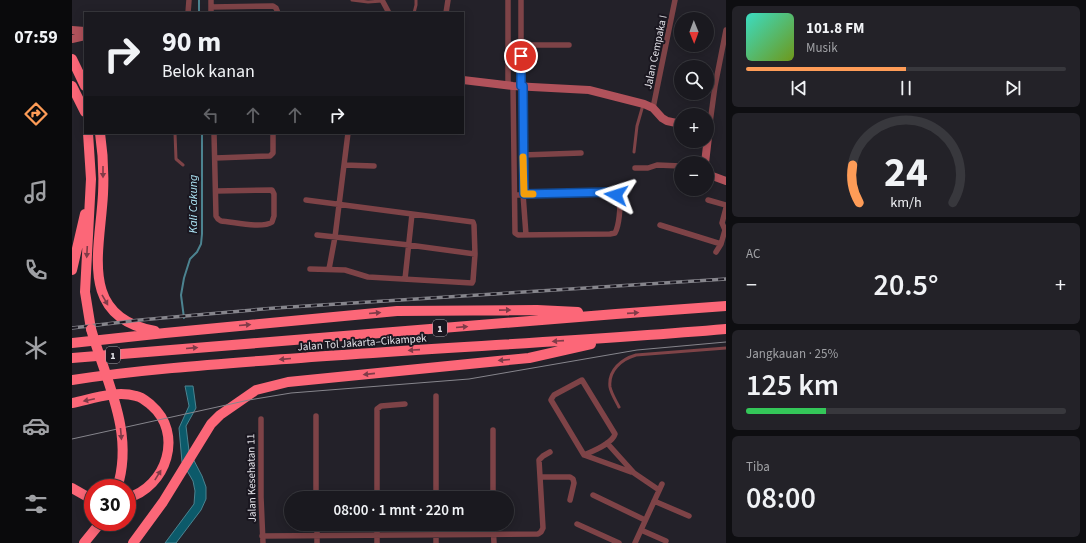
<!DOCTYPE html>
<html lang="id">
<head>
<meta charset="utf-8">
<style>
  body { margin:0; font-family:"Source Sans 3",sans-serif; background:#232228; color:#f1f3f6; height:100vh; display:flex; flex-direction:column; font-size:15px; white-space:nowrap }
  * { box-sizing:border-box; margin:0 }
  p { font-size:13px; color:#9fa0a4 }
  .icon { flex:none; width:22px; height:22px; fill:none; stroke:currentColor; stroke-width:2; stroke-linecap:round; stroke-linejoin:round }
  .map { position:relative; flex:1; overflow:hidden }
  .panel { display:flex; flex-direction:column; gap:6px; padding:6px; background:#0e0e11; width:360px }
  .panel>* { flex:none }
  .top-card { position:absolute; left:12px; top:12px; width:380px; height:122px; border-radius:0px; box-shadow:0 2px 10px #0003,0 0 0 1px #38383d; background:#1a191f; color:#f1f3f6; overflow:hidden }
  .needle { width:26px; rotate:179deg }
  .tools { position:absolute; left:602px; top:12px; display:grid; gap:8px }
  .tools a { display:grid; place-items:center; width:40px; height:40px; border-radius:50%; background:#1a191f; box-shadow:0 2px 10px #0003,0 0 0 1px #38383d; font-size:20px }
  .speed { position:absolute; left:12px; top:479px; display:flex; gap:8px; font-size:20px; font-weight:700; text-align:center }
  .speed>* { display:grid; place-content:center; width:52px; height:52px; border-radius:50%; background:#1a191f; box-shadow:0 2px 10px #0003,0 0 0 1px #38383d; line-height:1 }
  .speed .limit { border:6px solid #d22; background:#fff; color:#111 }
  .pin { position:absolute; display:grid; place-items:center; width:34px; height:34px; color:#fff; margin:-17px; border:2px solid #fff; border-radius:50%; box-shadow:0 1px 4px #0007 }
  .me { position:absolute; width:44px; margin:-22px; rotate:276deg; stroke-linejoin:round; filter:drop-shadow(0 0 3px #0008) }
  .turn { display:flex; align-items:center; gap:14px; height:84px; padding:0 12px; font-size:18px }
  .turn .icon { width:52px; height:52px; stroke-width:2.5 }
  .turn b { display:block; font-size:28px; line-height:34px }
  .lanes { display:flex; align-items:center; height:38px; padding:0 12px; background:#0003; justify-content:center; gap:20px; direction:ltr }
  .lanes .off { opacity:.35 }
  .big { font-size:30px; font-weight:600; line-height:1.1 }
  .panel .widget { flex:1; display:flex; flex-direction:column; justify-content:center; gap:6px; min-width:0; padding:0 14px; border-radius:6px; background:#232228 }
  .panel .dial { align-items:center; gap:0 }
  .dial svg { height:104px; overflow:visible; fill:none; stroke:#38383d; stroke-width:7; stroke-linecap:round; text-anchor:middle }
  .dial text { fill:#f1f3f6; stroke:none }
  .song { display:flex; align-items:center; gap:12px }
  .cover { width:48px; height:48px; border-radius:6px; background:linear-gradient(135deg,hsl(170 70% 55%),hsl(80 70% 35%)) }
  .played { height:4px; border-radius:2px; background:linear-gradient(90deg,#fe9c57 50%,#38383d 50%) }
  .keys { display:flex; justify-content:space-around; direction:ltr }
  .heat { display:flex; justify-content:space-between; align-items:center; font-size:22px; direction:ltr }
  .charge { height:6px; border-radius:3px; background:linear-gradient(90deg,#34c759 25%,#38383d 0) }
  .trip { position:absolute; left:212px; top:491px; width:230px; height:40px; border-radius:20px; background:#1a191f; box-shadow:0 2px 10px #0003,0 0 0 1px #38383d; font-weight:600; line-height:40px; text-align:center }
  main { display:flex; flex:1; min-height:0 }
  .menu { display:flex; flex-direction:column; width:72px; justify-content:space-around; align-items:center; background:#0a0a0c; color:#9fa0a4 }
  .menu .icon { width:28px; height:28px }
  .menu .active { color:#fe9c57 }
  .menu b { font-size:18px; color:#f1f3f6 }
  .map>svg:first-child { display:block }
  .water { fill:#0c5a6a; stroke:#4c8390 }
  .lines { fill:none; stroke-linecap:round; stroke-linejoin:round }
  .stream { stroke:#4c8390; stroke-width:2 }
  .lane { stroke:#7e4347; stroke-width:3 }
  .street { stroke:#7e4347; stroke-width:5.5 }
  .secondary { stroke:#b1525b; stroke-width:8 }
  .highway { stroke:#fc6778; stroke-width:10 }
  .tram { stroke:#86858c; stroke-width:1 }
  .rail-casing { stroke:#86858c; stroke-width:3.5 }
  .rail { stroke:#1a1720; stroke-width:2; stroke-dasharray:6; stroke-linecap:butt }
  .highway-bridge { stroke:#fc6778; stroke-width:10 }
  .oneway { fill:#803b48 }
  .route-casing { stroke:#114b97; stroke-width:10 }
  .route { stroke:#1a73e8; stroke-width:7 }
  .slow { stroke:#f59e0b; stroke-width:7 }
  .labels { text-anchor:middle; stroke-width:4; stroke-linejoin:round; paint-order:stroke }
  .shield { fill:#1a1720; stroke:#a7a5ac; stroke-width:1 }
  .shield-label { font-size:10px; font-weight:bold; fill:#e3e2e8 }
  .street-label { font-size:11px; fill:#e3e2e8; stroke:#1a1720 }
  .water-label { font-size:12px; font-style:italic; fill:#ace3f3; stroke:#1a1720 }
</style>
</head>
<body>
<main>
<nav class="menu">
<b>07:59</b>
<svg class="icon active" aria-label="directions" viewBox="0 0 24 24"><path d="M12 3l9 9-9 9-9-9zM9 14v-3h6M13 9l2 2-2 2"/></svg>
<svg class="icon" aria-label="music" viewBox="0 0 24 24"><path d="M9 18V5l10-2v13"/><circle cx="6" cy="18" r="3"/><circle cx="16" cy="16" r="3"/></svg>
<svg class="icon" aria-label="phone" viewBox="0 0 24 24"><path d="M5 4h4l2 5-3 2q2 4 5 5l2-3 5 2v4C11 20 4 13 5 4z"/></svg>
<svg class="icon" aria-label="climate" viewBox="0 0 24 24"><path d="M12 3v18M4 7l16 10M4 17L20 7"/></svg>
<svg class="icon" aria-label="car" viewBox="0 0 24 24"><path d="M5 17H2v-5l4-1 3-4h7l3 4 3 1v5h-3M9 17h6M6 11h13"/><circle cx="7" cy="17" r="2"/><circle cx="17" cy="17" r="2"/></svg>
<svg class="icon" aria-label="filters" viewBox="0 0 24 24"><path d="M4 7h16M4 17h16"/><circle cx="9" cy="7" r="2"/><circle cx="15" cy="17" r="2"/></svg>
</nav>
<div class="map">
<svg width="654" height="543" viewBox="0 0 654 543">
  <rect width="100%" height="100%" fill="#232129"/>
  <path class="water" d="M113,386H121L124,408L114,426L117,451L130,476L134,487V499L129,510L104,543H93L122,504L123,491L121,481L110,462L107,428L117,406Z"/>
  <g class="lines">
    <path class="stream" d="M127,0V13
      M112,318L109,295L112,278L118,259L125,252L129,244L130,234V133"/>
    <path class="lane" d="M280,0L296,2L310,1
      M342,13L344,5V0
      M103,133L104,159L111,165
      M562,152L565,126L571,105
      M547,407C544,401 539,393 538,387C536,370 550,359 564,355L654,348"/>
    <path class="street" d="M310,0L317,13
      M436,0V85
      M449,0V86
      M139,7L201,6L204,8L206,13
      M116,13L117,0
      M139,13V0
      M374,13L376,0
      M449,45H497
      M441,86L443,233L446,235L538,234L543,233C547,226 549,206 547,199C546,196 543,194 540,192L443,195
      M451,86V194L454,235
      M581,108L603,0
      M635,131L638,123L643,86L654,30
      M142,133L144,216L146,219L149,221C162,222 190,229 200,222L202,216V194L200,190L144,191
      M451,155L509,153
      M143,158L198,156L201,153V133
      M272,165L302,166
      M563,168H576L585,165L609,166
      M234,200L401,222L402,225L403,254L401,281L400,283L296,277L273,270L238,269
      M636,200L654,205
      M588,225L649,244
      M245,235L337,245L403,254
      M644,252L649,244L653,230L650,223L654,208
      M257,269L263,237L276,133
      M333,279L340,214
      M510,380L543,434C540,444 521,451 512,455L479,400L480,398L482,395Z
      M364,396V498
      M244,416V498
      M189,419V497L191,543
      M421,430V498
      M535,443L562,473L587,490
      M512,455L559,472
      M468,477H498L501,479L502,483L498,500
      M521,495L573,520
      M305,498V409L309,406L333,404
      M582,501L617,516
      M245,524V543
      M305,524V543
      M364,524V543
      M421,524L422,543
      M505,524L547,543
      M569,530L594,541
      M190,536L466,534L469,532L471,528L467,460L471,456L478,452
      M563,543L590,484"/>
    <path class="secondary" d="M0,30L13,31
      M0,39L13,36
      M391,80L441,86L517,90L572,104L581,108L590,118L595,121L609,124
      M633,163L636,137L635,131
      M635,174L654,181"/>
    <path class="highway" d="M0,59L13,86
      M0,86L13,112
      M16,133L19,179L13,292L19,329
      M28,133C31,153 32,174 31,194C28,251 6,317 83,331
      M0,270L13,214
      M0,343L93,333L325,311L465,310L506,312
      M0,358L544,314L654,306
      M0,380C66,370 133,365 200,360C351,348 503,342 654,329
      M0,403C20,399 44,390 64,396C70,397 74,401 79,405C112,433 95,487 55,498
      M0,488L14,496L21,498
      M12,543L29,522
      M61,543L91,502L139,424L148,415L184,390L216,382L457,358L519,344"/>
    <path class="tram" d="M0,439L177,400L219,393L397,379L565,350L654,342"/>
    <g class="rail-casing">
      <path id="rail" d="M0,328L68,320L203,308L654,279"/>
    </g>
    <use href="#rail" class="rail"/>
    <path class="highway-bridge" d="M19,329C34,381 63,433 45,488"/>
  </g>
  <defs><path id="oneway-solid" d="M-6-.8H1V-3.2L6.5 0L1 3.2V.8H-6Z"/></defs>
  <g class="oneway">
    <use href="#oneway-solid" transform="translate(31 172) rotate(90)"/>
    <use href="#oneway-solid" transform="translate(15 252) rotate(93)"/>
    <use href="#oneway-solid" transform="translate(33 300) rotate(60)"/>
    <use href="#oneway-solid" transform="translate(433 310) rotate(-1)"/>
    <use href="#oneway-solid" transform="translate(303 313) rotate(-5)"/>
    <use href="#oneway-solid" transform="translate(561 313) rotate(-4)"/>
    <use href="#oneway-solid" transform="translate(173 325) rotate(-5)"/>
    <use href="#oneway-solid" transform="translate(390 327) rotate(-5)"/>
    <use href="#oneway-solid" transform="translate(486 341) rotate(176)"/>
    <use href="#oneway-solid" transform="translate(120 348) rotate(-5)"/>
    <use href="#oneway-solid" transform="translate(342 350) rotate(176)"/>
    <use href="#oneway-solid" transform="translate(213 359) rotate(175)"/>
    <use href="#oneway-solid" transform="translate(432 360) rotate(175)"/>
    <use href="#oneway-solid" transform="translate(297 374) rotate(174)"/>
    <use href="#oneway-solid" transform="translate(17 400) rotate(168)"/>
    <use href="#oneway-solid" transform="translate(49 434) rotate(85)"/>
    <use href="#oneway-solid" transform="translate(86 475) rotate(-58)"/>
  </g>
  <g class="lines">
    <g class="route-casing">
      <path id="route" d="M449,56V86H451L452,194L540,192L544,195"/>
    </g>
    <use href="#route" class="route"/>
    <path class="slow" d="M451,157L452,194H461"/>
  </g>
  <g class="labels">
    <g class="shield">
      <rect x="361" y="320" width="14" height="16" rx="3"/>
      <rect x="34" y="347" width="14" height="16" rx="3"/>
    </g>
    <g class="shield-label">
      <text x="368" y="332">1</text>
      <text x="41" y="359">1</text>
    </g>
    <g class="street-label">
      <text transform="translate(583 52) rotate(-78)" y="4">Jalan Cempaka I</text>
      <text transform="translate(290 342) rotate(-4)" y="4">Jalan Tol Jakarta–Cikampek</text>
      <text transform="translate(179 478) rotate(-91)" y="4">Jalan Kesehatan 11</text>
    </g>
    <g class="water-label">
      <text transform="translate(121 204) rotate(-90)" y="4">Kali Cakung</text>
    </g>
  </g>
</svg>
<div class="tools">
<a><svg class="needle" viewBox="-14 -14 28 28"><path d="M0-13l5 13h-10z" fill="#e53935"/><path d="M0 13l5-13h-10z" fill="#9fa0a4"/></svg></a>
<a><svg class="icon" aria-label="search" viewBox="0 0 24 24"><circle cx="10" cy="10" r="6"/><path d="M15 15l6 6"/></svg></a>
<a>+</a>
<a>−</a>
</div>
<div class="speed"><div class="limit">30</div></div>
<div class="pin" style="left:449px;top:56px;background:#d93025"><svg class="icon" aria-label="arrive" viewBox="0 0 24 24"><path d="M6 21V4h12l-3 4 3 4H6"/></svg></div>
<svg class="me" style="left:544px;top:195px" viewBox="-20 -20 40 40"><path d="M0-17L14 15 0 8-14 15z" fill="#1a73e8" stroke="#fff" stroke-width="4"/></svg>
<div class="trip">08:00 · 1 mnt · 220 m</div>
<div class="top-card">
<div class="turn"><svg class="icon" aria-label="right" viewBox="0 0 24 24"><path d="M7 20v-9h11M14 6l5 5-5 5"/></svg><div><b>90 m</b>Belok kanan</div></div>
<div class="lanes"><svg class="icon off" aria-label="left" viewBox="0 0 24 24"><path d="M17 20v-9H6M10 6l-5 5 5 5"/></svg><svg class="icon off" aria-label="ahead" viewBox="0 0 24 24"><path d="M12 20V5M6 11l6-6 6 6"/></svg><svg class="icon off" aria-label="ahead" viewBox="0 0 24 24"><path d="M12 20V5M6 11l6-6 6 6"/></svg><svg class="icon" aria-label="right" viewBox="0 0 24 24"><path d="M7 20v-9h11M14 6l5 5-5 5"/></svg></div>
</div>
</div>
<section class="panel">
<div class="widget">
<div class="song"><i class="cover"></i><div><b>101.8 FM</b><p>Musik</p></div></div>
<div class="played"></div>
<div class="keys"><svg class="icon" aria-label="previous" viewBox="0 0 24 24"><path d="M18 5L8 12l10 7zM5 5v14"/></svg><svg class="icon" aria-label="pause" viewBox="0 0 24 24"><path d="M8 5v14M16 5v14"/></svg><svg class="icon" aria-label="next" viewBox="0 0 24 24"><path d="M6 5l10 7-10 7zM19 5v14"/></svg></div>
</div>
<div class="widget dial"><svg viewBox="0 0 100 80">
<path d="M14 69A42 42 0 1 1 86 69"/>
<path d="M14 69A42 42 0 0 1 9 40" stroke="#fe9c57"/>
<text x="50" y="56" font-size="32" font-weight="700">24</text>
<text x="50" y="72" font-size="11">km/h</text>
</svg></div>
<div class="widget"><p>AC</p>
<div class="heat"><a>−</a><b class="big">20.5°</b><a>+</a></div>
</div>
<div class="widget"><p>Jangkauan · 25%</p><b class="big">125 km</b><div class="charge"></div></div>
<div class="widget"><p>Tiba</p><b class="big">08:00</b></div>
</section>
</main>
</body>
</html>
